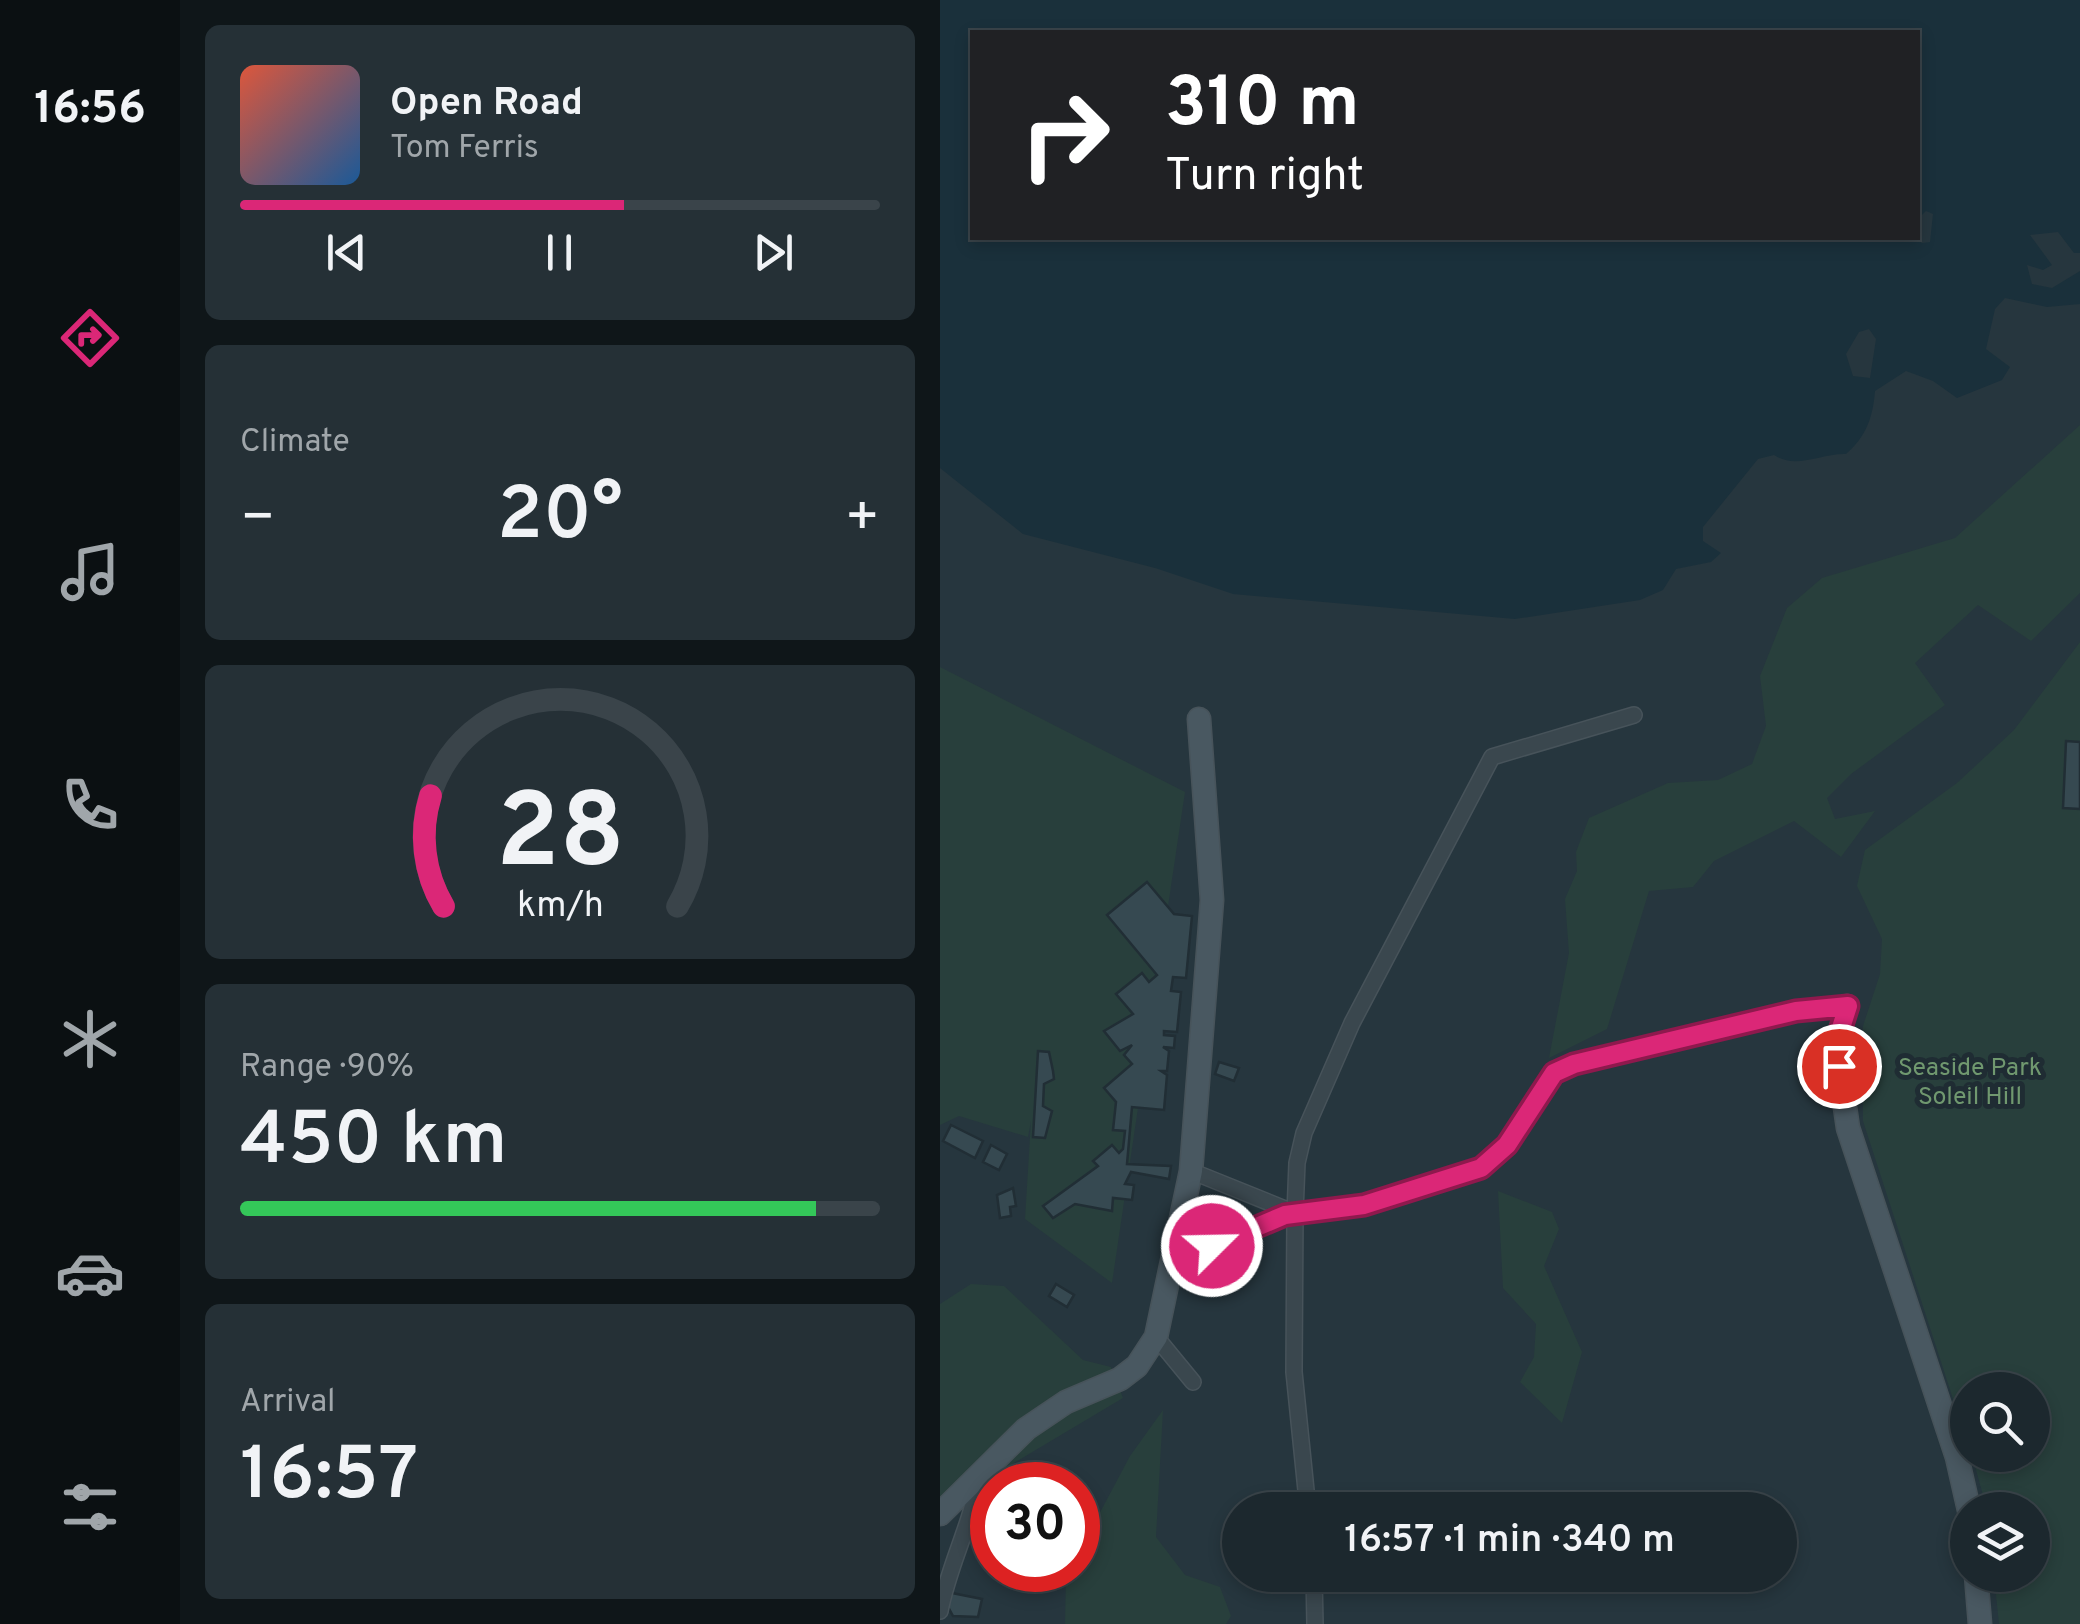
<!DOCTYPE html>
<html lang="en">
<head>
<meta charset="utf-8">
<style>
  body { margin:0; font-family:Overpass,sans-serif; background:#253036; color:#f1f3f6; height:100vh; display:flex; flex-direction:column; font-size:38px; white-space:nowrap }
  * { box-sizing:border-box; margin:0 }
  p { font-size:32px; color:#a0a6aa }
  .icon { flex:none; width:55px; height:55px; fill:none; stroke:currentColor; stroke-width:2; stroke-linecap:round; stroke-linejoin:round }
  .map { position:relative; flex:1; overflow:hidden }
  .drawer { display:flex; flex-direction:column; gap:25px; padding:25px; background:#0f1619; width:760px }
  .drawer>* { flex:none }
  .hud { position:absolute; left:30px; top:30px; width:950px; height:210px; border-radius:0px; box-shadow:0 5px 15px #0003,0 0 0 2px #3a444a; background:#202124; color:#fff; overflow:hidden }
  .buttons { position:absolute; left:1010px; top:1372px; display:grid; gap:20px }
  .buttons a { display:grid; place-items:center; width:100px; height:100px; border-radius:50%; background:#1c282e; box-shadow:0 5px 15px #0003,0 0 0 2px #3a444a; font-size:50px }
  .speed { position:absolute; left:30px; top:1462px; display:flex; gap:20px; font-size:50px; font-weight:700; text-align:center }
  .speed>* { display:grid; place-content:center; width:130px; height:130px; border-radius:50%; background:#1c282e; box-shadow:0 5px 15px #0003,0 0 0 2px #3a444a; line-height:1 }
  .speed .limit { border:15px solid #d22; background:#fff; color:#111 }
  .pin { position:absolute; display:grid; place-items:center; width:85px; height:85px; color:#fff; margin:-42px; border:5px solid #fff; border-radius:50%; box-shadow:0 2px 10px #0007 }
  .me { position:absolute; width:110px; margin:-55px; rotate:67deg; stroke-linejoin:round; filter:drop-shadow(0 0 8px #0008) }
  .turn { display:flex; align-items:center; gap:35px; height:210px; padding:0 30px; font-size:45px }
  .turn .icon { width:130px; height:130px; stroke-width:2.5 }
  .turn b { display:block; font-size:70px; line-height:85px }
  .big { font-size:75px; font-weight:600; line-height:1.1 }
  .drawer .tile { flex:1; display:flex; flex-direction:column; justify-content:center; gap:15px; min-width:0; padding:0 35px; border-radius:15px; background:#253036 }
  .drawer .dial { align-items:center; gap:0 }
  .dial svg { height:260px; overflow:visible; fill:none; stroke:#3a444a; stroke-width:7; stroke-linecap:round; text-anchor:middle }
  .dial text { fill:#f1f3f6; stroke:none }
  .song { display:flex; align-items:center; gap:30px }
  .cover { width:120px; height:120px; border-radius:15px; background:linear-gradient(135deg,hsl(10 70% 55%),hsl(210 70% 35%)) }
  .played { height:10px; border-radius:5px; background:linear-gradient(90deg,#db2777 60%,#3a444a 60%) }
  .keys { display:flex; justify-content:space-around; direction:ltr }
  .heat { display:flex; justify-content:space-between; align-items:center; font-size:55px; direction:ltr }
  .charge { height:15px; border-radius:8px; background:linear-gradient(90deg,#34c759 90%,#3a444a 0) }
  .trip { position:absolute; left:282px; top:1492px; width:575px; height:100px; border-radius:50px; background:#1c282e; box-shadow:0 5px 15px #0003,0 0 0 2px #3a444a; font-weight:600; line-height:100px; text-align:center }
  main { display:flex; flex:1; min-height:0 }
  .dock { display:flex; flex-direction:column; width:180px; justify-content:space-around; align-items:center; background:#0b1012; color:#a0a6aa }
  .dock .icon { width:70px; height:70px }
  .dock .current { color:#db2777 }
  .dock b { font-size:45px; color:#f1f3f6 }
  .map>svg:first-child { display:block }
  .green { fill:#283f3c }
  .water { fill:#1a303b; fill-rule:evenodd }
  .building { fill:#364951; stroke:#212e35; stroke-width:2.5 }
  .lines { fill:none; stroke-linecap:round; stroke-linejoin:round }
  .street-casing { stroke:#47535a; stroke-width:18 }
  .secondary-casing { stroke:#47535a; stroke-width:25 }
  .street { stroke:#3a474e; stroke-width:15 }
  .secondary { stroke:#495861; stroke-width:22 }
  .route-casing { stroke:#8e194d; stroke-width:25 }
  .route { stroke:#db2777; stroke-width:18 }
  .labels { text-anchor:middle; stroke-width:10; stroke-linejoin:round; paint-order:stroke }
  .park-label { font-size:25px; fill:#70986f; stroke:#1f2c33 }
</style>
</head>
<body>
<main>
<nav class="dock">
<b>16:56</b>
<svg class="icon current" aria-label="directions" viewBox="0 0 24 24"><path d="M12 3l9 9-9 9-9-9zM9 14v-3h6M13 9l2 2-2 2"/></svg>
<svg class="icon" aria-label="music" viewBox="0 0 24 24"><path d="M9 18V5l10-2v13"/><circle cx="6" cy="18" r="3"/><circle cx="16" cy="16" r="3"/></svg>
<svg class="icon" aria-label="phone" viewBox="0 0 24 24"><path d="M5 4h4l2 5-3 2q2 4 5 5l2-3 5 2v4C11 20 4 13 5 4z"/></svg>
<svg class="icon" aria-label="climate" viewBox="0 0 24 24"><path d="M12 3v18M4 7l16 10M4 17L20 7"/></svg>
<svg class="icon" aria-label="car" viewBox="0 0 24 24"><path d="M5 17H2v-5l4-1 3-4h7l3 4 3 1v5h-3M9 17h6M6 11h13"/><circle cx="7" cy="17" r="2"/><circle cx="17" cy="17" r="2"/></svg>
<svg class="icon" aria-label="filters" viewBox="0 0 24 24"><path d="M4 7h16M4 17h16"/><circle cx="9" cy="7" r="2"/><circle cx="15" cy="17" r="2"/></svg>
</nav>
<section class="drawer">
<div class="tile">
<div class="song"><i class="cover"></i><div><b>Open Road</b><p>Tom Ferris</p></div></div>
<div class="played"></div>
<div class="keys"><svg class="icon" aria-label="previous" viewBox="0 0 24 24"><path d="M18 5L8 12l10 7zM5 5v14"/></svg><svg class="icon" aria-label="pause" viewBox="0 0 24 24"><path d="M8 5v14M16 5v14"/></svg><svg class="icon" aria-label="next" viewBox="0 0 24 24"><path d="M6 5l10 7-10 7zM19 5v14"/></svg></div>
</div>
<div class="tile"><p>Climate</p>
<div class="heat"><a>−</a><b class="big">20°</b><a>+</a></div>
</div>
<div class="tile dial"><svg viewBox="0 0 100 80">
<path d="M14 69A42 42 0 1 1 86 69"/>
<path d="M14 69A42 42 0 0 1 10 35" stroke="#db2777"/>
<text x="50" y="56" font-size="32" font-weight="700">28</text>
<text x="50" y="72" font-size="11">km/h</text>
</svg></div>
<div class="tile"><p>Range · 90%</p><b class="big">450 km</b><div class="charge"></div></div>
<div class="tile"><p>Arrival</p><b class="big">16:57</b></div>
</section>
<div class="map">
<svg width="1140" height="1624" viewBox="0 0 1140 1624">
  <rect width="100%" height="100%" fill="#26363e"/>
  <path class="green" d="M1140,425V593L1091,641L1038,605L975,663L1005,705L911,774L887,798L895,819L935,811L901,857L854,821L774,861L753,887L709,891L667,1029L609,1058L629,953L625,899L637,871L636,852L649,818L728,783L778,780L812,764L826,726L820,676L847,608L882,578L1015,538Z
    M1140,642V1624H1059L1054,1575H1092V1510H1047L1032,1455H1092V1390H1028L1027,1442L923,1121V1026L940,974L942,939L917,886L925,850L1017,783L1074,730Z
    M0,667L245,792L172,1283L85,1219L91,1121L88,1137L19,1116L0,1125Z
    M558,1191L612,1212L619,1229L604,1266L642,1352L622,1423L580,1382L594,1357L596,1324L563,1288Z
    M31,1284L64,1286L143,1360L171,1367L183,1398L0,1507V1304Z
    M223,1410L216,1537L245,1575L280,1587L291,1616L286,1624H125L126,1576L129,1570H138V1554L190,1456Z"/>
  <path class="water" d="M0,0H1140V253H1134L1118,232L1090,235L1112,265L1103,270L1087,265L1092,284L1112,288L1140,271V304L1107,307L1065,298L1055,309L1046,349L1070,367L1062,380L1017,398L993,381L966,371L935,391C933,417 926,437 906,454C881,453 856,470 834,455L818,459L763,527V541L781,553L771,562L736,569L723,590L700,600L575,619L293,594L215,568L83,534L0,468ZM32,32H978V219L986,211L993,214L990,242L982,243L973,238H32ZM929,329L936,339L930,378L913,376L906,354L919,332Z"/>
  <path class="building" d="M1126,741L1140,742V809L1123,808Z
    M207,882L234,914L252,916L246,978L233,977L231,991L241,992L237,1032L224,1031V1035L235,1036L234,1048L223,1047L229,1051L227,1071H221L227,1075L224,1110L192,1107L187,1164L231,1166L229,1179L191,1172L185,1184L194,1185L192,1200L173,1198L172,1211L135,1204L113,1218L103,1206L158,1166L153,1161L172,1145L179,1153L183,1149L185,1131L173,1130L176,1102L164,1088L192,1064L184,1055L192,1045L180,1051L164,1031L193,1014L176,994L202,973L209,982L217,975L167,915Z
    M98,1051L109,1052L113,1071L114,1079L104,1084L103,1106L112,1111L105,1138L93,1137Z
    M279,1062L299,1068L294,1081L275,1074Z
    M11,1125L43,1141L35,1158L3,1141Z
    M51,1145L67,1154L59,1170L43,1162Z
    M73,1188L76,1206L70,1207L71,1216L60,1218L57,1195Z
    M116,1284L134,1295L127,1307L109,1296Z
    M12,1593L42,1599L38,1617L13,1616L7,1605Z"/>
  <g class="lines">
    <g class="street-casing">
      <path id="street" d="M251,1171L355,1213
        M235,1262L345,1215L425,1205L541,1168L567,1145L614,1073L633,1064L856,1011L907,1006
        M216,1337L253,1382
        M368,1510L354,1372L355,1213L357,1163L364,1133L412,1023L552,757L694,715
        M374,1575L375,1624
        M0,1611C9,1564 32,1524 39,1476"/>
    </g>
    <g class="secondary-casing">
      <path id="secondary" d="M907,1006L900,1031L899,1066L908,1128L1017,1457L1029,1510
        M0,1514L86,1429L126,1402L180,1379L197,1366L216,1337L251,1171L272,900L259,719
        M1036,1575L1040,1624"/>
    </g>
    <use href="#street" class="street"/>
    <use href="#secondary" class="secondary"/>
  </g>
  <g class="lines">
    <g class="route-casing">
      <path id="route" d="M272,1246L345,1215L424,1205L541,1168L567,1145L614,1073L634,1064L856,1011L908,1006L900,1031L899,1066"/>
    </g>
    <use href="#route" class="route"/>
  </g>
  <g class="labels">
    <g class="park-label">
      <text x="1030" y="1075">Seaside Park<tspan x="1030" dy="29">Soleil Hill</tspan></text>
    </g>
  </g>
</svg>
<div class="buttons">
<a><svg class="icon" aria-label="search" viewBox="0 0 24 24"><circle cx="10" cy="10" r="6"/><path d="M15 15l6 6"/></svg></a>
<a><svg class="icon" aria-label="layers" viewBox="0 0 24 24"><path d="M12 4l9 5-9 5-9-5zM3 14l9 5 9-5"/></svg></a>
</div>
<div class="speed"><div class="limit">30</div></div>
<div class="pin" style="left:899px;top:1066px;background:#d93025"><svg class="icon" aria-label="arrive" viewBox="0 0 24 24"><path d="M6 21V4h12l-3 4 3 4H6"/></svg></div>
<svg class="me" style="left:272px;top:1246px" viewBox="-20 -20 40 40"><circle r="17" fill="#db2777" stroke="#fff" stroke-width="3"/><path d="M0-11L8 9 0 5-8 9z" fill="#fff"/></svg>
<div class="trip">16:57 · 1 min · 340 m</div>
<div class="hud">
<div class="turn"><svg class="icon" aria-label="right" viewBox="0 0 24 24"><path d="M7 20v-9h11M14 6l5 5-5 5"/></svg><div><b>310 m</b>Turn right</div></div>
</div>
</div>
</main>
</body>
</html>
